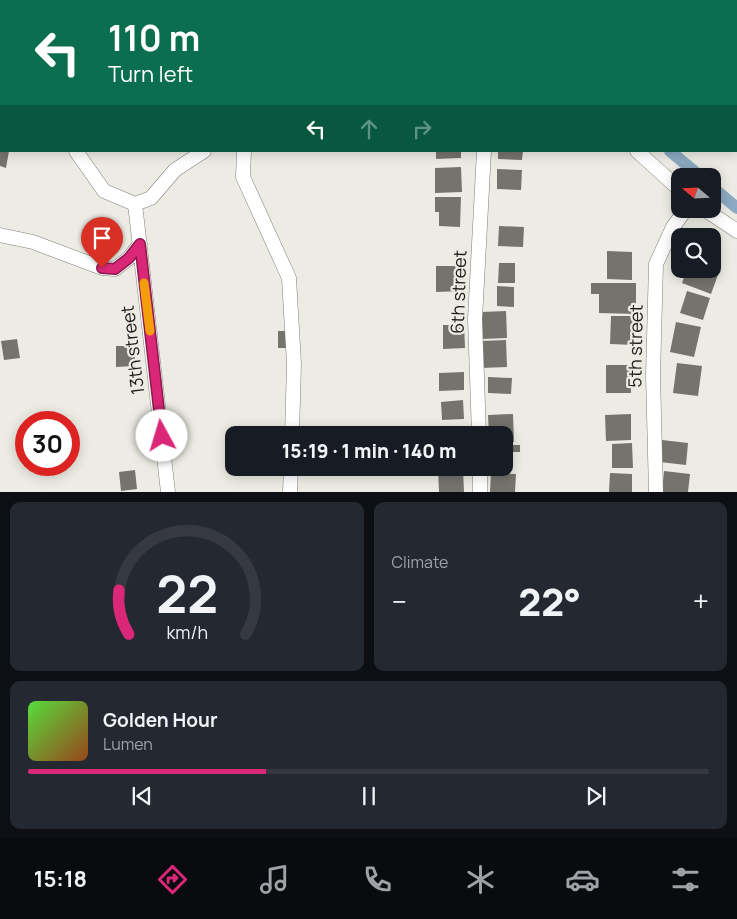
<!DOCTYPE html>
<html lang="en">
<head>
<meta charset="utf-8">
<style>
  body { margin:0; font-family:Manrope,sans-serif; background:#242831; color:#f1f3f6; height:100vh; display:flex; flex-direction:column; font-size:19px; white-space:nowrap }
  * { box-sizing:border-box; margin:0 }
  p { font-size:16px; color:#9ea1a6 }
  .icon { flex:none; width:28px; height:28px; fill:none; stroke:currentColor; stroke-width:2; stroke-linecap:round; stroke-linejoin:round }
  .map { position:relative; height:492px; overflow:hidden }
  .panel { display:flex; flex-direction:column; gap:10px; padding:10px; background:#0d0f14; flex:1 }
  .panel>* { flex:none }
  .guide { position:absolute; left:0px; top:0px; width:738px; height:152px; box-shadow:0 2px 12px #0003; background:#0b6e4f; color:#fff; overflow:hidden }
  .needle { width:32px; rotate:289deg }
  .buttons { position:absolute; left:671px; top:168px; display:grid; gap:10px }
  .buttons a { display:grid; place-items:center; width:50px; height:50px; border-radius:10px; background:#171b24; box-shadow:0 2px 12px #0003; font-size:25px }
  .speed { position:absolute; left:15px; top:411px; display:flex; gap:10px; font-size:25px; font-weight:700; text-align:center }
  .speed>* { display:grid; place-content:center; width:65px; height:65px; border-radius:50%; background:#171b24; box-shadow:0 2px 12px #0003; line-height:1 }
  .speed .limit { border:8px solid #d22; background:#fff; color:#111 }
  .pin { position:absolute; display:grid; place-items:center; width:42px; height:42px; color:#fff; margin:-51px -21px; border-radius:50% 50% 50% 0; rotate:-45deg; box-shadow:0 0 5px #0007 }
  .pin .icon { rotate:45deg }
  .me { position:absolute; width:55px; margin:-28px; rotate:354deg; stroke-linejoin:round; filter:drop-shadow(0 0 4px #0008) }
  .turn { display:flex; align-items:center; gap:18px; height:105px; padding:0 25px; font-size:22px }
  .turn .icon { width:65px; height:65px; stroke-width:2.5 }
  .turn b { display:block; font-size:35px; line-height:42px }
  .lanes { display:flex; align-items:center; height:48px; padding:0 25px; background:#0003; justify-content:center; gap:25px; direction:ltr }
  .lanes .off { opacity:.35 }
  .big { font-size:38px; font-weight:800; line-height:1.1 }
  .panel .card { flex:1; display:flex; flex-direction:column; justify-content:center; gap:8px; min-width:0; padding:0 18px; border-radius:10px; background:#242831 }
  .panel .dial { align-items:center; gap:0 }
  .dial svg { height:130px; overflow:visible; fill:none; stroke:#363941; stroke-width:7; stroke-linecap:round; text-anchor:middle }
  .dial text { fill:#f1f3f6; stroke:none }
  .song { display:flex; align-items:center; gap:15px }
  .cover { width:60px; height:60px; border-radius:8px; background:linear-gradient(135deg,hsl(110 70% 55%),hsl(20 70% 35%)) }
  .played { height:5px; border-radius:2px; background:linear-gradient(90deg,#db2777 35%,#363941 35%) }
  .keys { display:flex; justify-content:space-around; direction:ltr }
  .heat { display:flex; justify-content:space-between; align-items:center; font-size:28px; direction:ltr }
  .panel .tiles { flex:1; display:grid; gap:10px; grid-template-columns:1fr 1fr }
  .card:last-child { grid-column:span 2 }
  .trip { position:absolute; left:225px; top:426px; width:288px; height:50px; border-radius:10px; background:#171b24; box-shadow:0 2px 12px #0003; font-weight:800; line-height:50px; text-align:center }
  .menu { display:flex; height:80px; justify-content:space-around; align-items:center; background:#090b0e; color:#9ea1a6 }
  .menu .icon { width:35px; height:35px }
  .menu .on { color:#db2777 }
  .menu b { font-size:22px; color:#f1f3f6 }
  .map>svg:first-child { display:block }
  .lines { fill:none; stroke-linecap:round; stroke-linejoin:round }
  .stream { stroke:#8ba9c2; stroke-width:4 }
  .canal { stroke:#8ba9c2; stroke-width:12 }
  .building { fill:#74736c }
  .minor-casing { stroke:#807f78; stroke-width:15 }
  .minor { stroke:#fff; stroke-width:14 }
  .route-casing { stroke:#8e194d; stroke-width:12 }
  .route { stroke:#db2777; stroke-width:9 }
  .slow { stroke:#f59e0b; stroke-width:9 }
  .labels { text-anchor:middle; stroke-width:4.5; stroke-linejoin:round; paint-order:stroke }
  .street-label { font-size:18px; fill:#1c1b18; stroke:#edece4 }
</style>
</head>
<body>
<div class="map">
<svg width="737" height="492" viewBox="0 0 737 492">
  <rect width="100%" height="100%" fill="#edece4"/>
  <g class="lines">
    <path class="stream" d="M532,0L533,1"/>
    <path class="canal" d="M0,108L1,109
      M670,151L700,176
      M712,187L737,208"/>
  </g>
  <path class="building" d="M0,151H9L6,168L0,166Z
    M436,151H461V158L436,159Z
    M498,151H523L522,160L498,159Z
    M461,167L462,192L435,193V168Z
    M497,169L522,170L521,190L497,189Z
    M435,197H461L460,227L439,226V212H435Z
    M499,226L524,227L523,247L498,246Z
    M607,251L632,252V280L607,279Z
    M499,263H515V283H498Z
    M436,266H463V291L436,292Z
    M687,269H711L719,272L711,294L682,283Z
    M591,283H636V314L599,313V294H591Z
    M497,286L514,287V307L497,306Z
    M687,291L710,298L703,320L680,313Z
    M506,311L507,338L482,339L481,312Z
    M611,316H636L635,345L610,344Z
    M676,322L701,327L694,357L670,352Z
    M443,325H464L465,348L443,349Z
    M278,331H289L288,348H278Z
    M17,339L20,358L4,360L1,341Z
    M506,340L507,367L481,368V341Z
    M116,346H135V366L116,367Z
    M677,363L702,366L698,396L673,393Z
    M606,365H631V393H606Z
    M464,372V390L439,391V373Z
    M488,377L512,378L511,394L488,393Z
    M463,400L464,419L442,420L441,402Z
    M513,414L514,442H504V435H489L488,415Z
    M631,414V440L606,441L605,415Z
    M447,427H466L467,435H448Z
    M662,440L688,443L686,465L660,462Z
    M632,443L633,468H612V444Z
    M504,445H520V452H513V468L504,469Z
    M438,468H463L464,492H439Z
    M135,470L137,489L121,491L119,472Z
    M664,471L690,474L688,492H662Z
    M491,473L516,474L515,492H490Z
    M610,473L632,474V492H609Z"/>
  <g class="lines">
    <g class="minor-casing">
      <path id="minor" d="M474,0V1
        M710,0L711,1
        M172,1V0
        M736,26L737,27
        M0,85H1
        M0,122H1
        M76,151L104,191L135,204L151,198L175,170L204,151
        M244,151L243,177L289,278L294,364L292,435
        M637,151L680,190
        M135,204L168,492
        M704,209L737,231
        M0,235L33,242L102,268L115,269L129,258L140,244
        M479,435L475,319L484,151
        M480,468V492
        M290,492L291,468
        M656,492L653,375L656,264L673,227L686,209"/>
    </g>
    <use href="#minor" class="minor"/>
  </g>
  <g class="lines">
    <g class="route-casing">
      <path id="route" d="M102,268L115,269L129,258L140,244L162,436"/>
    </g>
    <use href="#route" class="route"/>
    <path class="slow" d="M144,283L150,331"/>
  </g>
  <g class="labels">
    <g class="street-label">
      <text transform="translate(459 292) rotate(-88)" y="6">6th street</text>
      <text transform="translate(636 346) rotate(-89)" y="6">5th street</text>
      <text transform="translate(133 350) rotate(-97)" y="6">13th street</text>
    </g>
  </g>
</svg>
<div class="buttons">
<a><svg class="needle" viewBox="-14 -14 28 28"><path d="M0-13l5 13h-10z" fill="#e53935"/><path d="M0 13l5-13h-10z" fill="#9ea1a6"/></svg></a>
<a><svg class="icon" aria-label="search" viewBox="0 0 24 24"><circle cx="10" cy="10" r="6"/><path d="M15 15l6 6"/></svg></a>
</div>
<div class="speed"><div class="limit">30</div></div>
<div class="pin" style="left:102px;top:268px;background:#d93025"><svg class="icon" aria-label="arrive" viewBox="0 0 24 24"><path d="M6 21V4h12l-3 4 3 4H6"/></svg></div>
<svg class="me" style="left:162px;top:436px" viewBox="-20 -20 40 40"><circle r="19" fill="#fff"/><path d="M0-13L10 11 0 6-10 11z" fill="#db2777"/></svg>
<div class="trip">15:19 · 1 min · 140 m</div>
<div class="guide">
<div class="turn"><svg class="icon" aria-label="left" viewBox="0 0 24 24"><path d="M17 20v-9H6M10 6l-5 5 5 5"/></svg><div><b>110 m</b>Turn left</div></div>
<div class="lanes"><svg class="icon" aria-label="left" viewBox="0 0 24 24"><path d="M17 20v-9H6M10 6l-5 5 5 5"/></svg><svg class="icon off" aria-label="ahead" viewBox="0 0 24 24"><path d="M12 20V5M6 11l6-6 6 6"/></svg><svg class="icon off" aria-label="right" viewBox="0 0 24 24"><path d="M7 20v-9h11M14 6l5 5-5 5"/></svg></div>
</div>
</div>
<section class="panel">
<div class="tiles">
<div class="card dial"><svg viewBox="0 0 100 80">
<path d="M14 69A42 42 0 1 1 86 69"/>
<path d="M14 69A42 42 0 0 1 8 42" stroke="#db2777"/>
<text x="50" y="56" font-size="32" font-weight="700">22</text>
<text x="50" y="72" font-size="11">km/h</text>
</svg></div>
<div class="card"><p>Climate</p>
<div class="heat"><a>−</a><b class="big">22°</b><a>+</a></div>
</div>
<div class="card">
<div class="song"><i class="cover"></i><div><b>Golden Hour</b><p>Lumen</p></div></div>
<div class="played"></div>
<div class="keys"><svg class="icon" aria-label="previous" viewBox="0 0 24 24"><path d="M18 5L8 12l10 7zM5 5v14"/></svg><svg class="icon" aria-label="pause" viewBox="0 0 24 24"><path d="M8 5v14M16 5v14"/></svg><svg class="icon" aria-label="next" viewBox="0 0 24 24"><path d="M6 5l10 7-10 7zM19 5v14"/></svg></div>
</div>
</div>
</section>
<nav class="menu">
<b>15:18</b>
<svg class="icon on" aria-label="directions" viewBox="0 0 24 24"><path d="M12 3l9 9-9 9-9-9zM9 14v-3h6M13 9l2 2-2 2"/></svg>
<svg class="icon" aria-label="music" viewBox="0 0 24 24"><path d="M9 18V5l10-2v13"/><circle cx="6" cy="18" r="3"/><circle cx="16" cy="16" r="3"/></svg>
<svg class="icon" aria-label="phone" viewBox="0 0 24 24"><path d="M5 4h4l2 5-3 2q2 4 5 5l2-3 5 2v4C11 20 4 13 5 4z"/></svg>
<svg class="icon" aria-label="climate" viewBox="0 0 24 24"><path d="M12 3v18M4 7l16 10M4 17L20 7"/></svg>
<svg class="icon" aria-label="car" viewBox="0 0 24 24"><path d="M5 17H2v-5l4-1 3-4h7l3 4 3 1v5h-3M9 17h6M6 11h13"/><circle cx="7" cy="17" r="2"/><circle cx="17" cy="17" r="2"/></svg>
<svg class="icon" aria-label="filters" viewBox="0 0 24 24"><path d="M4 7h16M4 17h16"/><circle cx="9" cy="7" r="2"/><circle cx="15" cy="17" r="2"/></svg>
</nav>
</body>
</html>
